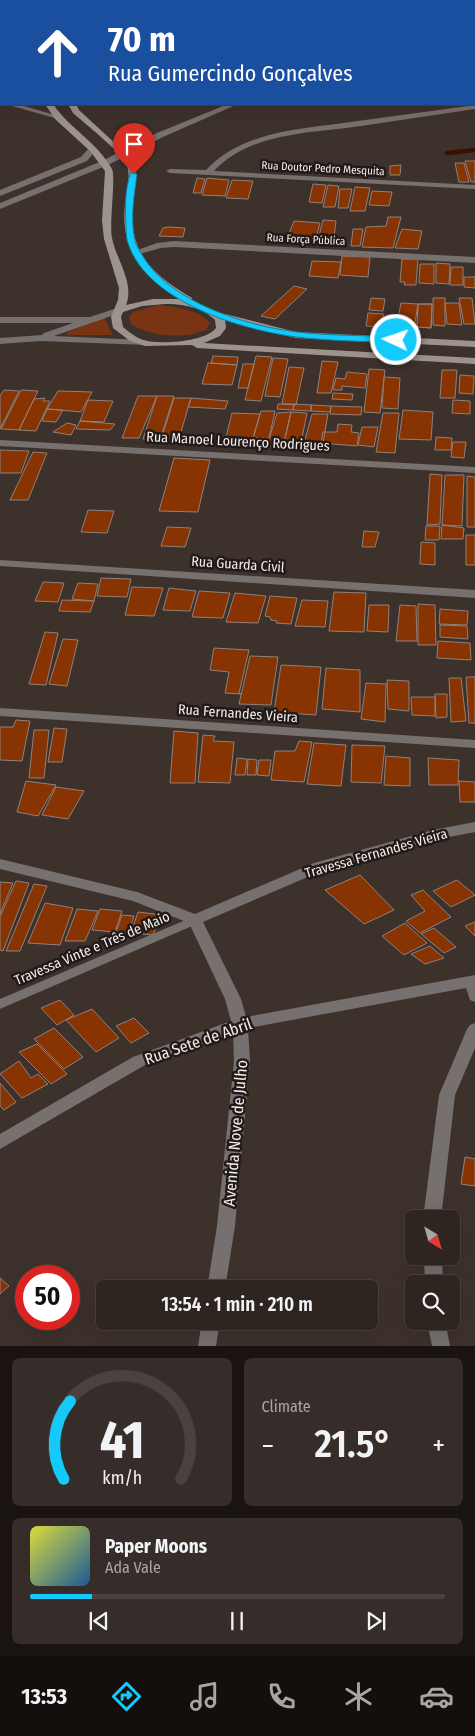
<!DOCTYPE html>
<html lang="en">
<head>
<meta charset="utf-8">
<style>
  body { margin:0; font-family:"Fira Sans Condensed",sans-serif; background:#362d2a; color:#f1f3f6; height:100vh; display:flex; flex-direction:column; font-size:19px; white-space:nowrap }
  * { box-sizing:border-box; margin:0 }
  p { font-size:16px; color:#a7a5a5 }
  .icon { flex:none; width:28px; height:28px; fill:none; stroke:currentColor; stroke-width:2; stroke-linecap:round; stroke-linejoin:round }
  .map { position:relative; height:1346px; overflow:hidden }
  .side { display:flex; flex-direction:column; gap:12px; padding:12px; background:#191412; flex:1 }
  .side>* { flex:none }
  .guide { position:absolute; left:0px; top:0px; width:475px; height:105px; box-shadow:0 5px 20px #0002,0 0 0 1px #49423f; background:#1a4fa0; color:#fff; overflow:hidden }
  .needle { width:32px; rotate:143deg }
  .fabs { position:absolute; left:405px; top:1210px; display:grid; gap:10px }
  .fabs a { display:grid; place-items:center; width:55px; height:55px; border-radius:8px; background:#2e2521; box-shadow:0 5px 20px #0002,0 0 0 1px #49423f; font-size:25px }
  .speed { position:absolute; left:15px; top:1265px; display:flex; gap:10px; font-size:25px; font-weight:700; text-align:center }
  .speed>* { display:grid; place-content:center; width:65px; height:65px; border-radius:50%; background:#2e2521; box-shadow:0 5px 20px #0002,0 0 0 1px #49423f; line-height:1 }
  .speed .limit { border:8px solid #d22; background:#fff; color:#111 }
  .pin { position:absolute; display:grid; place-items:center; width:42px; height:42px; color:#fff; margin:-51px -21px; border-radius:50% 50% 50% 0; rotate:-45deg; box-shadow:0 0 5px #0007 }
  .pin .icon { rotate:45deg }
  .me { position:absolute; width:55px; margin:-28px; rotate:273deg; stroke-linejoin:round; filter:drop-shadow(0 0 4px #0008) }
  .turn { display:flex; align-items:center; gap:18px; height:105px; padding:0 25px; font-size:22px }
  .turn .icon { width:65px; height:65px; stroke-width:2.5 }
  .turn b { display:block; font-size:35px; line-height:42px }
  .big { font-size:38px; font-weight:600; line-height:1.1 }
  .side .tile { flex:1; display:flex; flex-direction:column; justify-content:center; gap:8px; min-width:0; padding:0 18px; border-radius:8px; background:#362d2a }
  .side .dial { align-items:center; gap:0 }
  .dial svg { height:130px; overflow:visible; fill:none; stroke:#49423f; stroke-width:7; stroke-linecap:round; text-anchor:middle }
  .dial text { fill:#f1f3f6; stroke:none }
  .song { display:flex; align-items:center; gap:15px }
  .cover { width:60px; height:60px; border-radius:8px; background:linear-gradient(135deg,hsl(60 70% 55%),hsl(210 70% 35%)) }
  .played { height:5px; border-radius:2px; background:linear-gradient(90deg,#13cafb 15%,#49423f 15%) }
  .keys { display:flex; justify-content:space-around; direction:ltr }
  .heat { display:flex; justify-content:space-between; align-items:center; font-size:28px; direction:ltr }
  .side .tiles { flex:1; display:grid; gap:12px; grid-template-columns:1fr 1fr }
  .tile:last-child { grid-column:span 2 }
  .trip { position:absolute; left:96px; top:1280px; width:282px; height:50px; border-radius:8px; background:#2e2521; box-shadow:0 5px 20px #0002,0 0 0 1px #49423f; font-weight:600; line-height:50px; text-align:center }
  .menu { display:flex; height:80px; justify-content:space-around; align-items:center; background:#120f0d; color:#a7a5a5 }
  .menu .icon { width:35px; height:35px }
  .menu .current { color:#13cafb }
  .menu b { font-size:22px; color:#f1f3f6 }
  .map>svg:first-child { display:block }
  .green { fill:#793413 }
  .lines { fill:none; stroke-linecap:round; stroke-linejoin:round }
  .stream { stroke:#3c1000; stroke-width:4.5 }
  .building { fill:#883402; stroke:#8f817c }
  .service { fill:#76706e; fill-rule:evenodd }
  .minor { fill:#76706e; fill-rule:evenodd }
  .secondary { fill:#9c928e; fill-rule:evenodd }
  .route { fill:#13cafb; stroke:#0c83a3 }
  .labels { text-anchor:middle; stroke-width:5; stroke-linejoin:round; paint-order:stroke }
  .far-street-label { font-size:11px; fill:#f4ece9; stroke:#201a18 }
  .street-label { font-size:14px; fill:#f4ece9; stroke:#201a18 }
  .near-street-label { font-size:16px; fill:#f4ece9; stroke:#201a18 }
</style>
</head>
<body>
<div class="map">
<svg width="475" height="1346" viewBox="0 0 475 1346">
  <rect width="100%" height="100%" fill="#3d312c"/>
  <path class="green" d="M158,305C175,307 198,309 210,323L206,330C185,339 151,337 131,324L129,317L133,312Z
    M104,318L113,335H67L68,332Z"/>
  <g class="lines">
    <path class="stream" d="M447,153L475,150"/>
  </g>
  <path class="building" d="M342,0H441L340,1Z
    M465,161H475V182H471Z
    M455,163H464L469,182H459Z
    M401,165L400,175H390V166Z
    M197,178L205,179L201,193H193Z
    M207,178L229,180L225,196L202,195Z
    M232,180L253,181L248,199L226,198Z
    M313,184L326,185L322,203L309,202Z
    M328,185L339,186L335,207H323Z
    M355,187L370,188L365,211H350Z
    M340,189H352L348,208H338Z
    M372,191L392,192L389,206L369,205Z
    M388,217H401L393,248L362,247L366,227L386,226Z
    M323,220L336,221L333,245L317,244Z
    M294,221L320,223L315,242L286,241Z
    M168,227L185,228L183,237L159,236L163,228Z
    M353,229H363L360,246H351Z
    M402,229L422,231L418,249L395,248Z
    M342,256L370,257L368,277L340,275Z
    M402,259H418L416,285H404L405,282H400Z
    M312,261L341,262L338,278L309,276Z
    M436,263L450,264L449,284L436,283Z
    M420,264H434V284L419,283Z
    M451,267H463V285H450Z
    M464,277H475V288L464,287Z
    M294,286L307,289L275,319L261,316Z
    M371,298L385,299L383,311L369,310Z
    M433,298H445V326L433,325Z
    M459,298H472L475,324H464Z
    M401,303L418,304L414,329L396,328Z
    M445,303H459L462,325L447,324Z
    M418,304H432L431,328L417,327Z
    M418,304H432L431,328L417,327Z
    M368,313L384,314L381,327L366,326Z
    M213,356L238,357L237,365L211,363Z
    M256,356L272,357L261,401L245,400Z
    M273,358L288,359L280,397L265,396Z
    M322,361L338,362L331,393H317Z
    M208,363L237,365L232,385L202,384Z
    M243,364H254L248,388H238Z
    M289,367L304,368L296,405L282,404Z
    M369,369L385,370L380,413L364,412Z
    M442,370H457L455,398H440Z
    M347,372L367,374L365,388L342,386V390H333L336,378L345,379Z
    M460,375L474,376L473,394L459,393Z
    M384,377L400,378L398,409L382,408Z
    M4,390L19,391L0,429V396Z
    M21,390L38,391L19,430L1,429Z
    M58,391L92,392L81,412L47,409Z
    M333,393L353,394L352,400L332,399Z
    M138,396H157L139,438H122Z
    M157,396H174L160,440L143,439Z
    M45,398L43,401H50L36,431L19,430L34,399Z
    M174,398H191L178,442L161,440Z
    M191,398L228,401L225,409L188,407Z
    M88,400L113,401L104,422L80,421Z
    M453,400L470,401V414L452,413Z
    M278,404H294L293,410L277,409Z
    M294,404L311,405V411L293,410Z
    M311,405L331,406L330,412L311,411Z
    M331,406L362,407L361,415L330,414Z
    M47,409L63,410L56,422L42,421Z
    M403,410L433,412L431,440L399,439Z
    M261,411H275L269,438H253Z
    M291,412L283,447L267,446L277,413Z
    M291,412L307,413L300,448L283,447Z
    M232,413L260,414L253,438L226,437Z
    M383,413H399L395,453L376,452Z
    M312,414H328L322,449L303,447Z
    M80,421L115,424L110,430L76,429Z
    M67,423L76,425L71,435L53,432Z
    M338,424L352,425L351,432L359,433L357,446L321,443L323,432H337Z
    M362,427H378L374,447L358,445Z
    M436,437L452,438L451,450H435Z
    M453,442H466L464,458L451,457Z
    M0,450L29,451L21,473H0Z
    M33,452L47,453L28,500H10Z
    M174,458L210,460L198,512L159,511Z
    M430,474L442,475L440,524L427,525Z
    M445,475H464L462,526L442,525Z
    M467,476L475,477V527H467Z
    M88,510L114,511L107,533L81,532Z
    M442,525L464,528L463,539H441Z
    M426,526H440L439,540H425Z
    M167,527L191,528L185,547L161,546Z
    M364,531L379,532L375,547H362Z
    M466,535H475V565H466Z
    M421,542L435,543V565L420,564Z
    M101,578L131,579L127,597L97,596Z
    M43,582L64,583L58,602L35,601Z
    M78,583L98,584L94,601L72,599Z
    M132,587L163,588L154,616L125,615Z
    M169,588L196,591L190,611L163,610Z
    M199,591L230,593L223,618L192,617Z
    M334,592L366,593L364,632L329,631Z
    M235,593L266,596L258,623L226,622Z
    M270,596L297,598L291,624L276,623L277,621L271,620L270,617L265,616Z
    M62,600L94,601L90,612L59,611Z
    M302,600L328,601L325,627L295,626Z
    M418,604L435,605L436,645H418Z
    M369,605H389L388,632L367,631Z
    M400,605L416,606L417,641H396Z
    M440,609L468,611L467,625L439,624Z
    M440,625L467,626L468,639L440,637Z
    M45,632L58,633L46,685L29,684Z
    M63,639L78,640L67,686L49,684Z
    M438,641L470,643L471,660L437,658Z
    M214,648L249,650L239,693L241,694L225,693L229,672L210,670Z
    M250,656L278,657L271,705L239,704Z
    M281,665L321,667L316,715L274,712Z
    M326,668L360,670V712L322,709Z
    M466,677H475V723H469Z
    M449,678H461L466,721L451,722Z
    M387,680L409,681V711L388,709Z
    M366,683L386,684L385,722L361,719Z
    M435,694H447V717L436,718Z
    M411,697H435V716L412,715Z
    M16,720L30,721L22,761L0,760V727H13Z
    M54,728L67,729L62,762H48Z
    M34,730H49L44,778H29Z
    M174,731L198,733L195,783H170Z
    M203,735L215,736L213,741L234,742L230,783L198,782Z
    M299,741L312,742L304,782L271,780L275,751H295Z
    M314,743L346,745L341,786L307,784Z
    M352,745L385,746L381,783L351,782Z
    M386,756L410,758V786L384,785Z
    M237,758L247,759L245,775H235Z
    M428,758L459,760L458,785H429Z
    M248,759L257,760L256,775H247Z
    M259,760H271L269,776L257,775Z
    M26,781L56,785L38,816L17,812Z
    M459,781L475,782V802H460Z
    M56,787L84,791L68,819L42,815Z
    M360,875L394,910L364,924L325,890Z
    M457,880L475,895L451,907L433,891Z
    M16,881L29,883L3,951L0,950V917Z
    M0,882L13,883L0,914Z
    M34,884L47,886L20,951H6Z
    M423,890L451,917L420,933L406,921L425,911L411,895Z
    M45,903L73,908L60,945L28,943Z
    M77,909L98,911L85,941H65Z
    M100,909L122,911L115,932L92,930Z
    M138,912L155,914L158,922L153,935L131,933Z
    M122,915L134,916L129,932H116Z
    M475,922V936L465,926Z
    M405,923L427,943L404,955L382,936Z
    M434,928L456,947L444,953L421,934Z
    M430,946L444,958L425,964L411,954Z
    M60,1000L74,1015L57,1025L41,1008Z
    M92,1009L119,1038L96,1052L66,1020Z
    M134,1018L149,1033L131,1043L116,1026Z
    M54,1028L83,1057L64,1069L34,1039Z
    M37,1044L67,1074L51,1084L19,1052Z
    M19,1061L31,1078L38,1074L48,1084L22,1098L0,1074Z
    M0,1083L16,1102L4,1110L0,1106Z
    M465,1157L475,1159V1186L461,1184Z
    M0,1278L9,1286L0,1294Z"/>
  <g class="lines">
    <path class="service" d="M195,916L199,917L201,920L199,923L0,1009V999Z"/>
    <path class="minor" d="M222,0H236V1H222Z
      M474,5H475V9H474Z
      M0,15H1V19H0Z
      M474,37H475V41H474Z
      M5,104H17L62,117L58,119Z
      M228,104H238L163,137L108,165L0,209V203L102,161L157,133Z
      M475,105V109C437,115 399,120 361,126C313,133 250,132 214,171L475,185V189L170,173L166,171L170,169L206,170C244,129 306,129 358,121C397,116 436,110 475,105Z
      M90,147L97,149L87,161L0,196V190L81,157Z
      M174,241L475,257V263L174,247L161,248L136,255L132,252L157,243Z
      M120,307L125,310L123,312L54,336L144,340L147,341V345L40,341L0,344V338L42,335L44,333L73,323H0V317H90Z
      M0,440L475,467V473L0,446Z
      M0,560L475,590V598L0,566Z
      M0,708L475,740V748L0,716Z
      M475,822V832L433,840L324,870L203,922L241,999L246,1017L475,975V1002L470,1000L466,988L248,1028L250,1061L235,1226L225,1289H207L217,1226L234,1061L233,1033L145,1065L0,1149V1134L133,1057L231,1021L225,999L189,923L133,901L0,869V859L137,892L195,914L314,863L433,830Z
      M475,1023V1048L455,1095L441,1219H423L439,1095L467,1029L470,1025Z
      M424,1256H442L443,1284H425Z
      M202,1321H220L216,1346H198Z
      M427,1321H445L450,1346H432Z"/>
    <path class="secondary" d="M0,20H1V25H0Z
      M0,35H1V40H0Z
      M45,104H53C69,128 98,143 112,169C116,177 109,223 112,238C116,259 135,283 126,305L153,299H181C143,277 120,251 125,204C126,191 132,177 126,163C122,153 83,122 73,113L68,104H76L79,110L132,159C139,175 135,188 133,204C128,253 153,275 192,298V302L217,312L296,332L475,341V347L296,338L225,320L226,328L220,336L204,343L475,358V364L197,348L192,345L145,346L130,341L113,328L111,317L118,300L119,288L104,239L102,221L105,171L90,151L55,119ZM165,304C182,304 202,307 215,320L216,328C205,342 160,345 143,340C135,337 129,332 123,327L121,317L123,312L142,306Z"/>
  </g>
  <path class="route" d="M131,172L137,174C134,196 130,219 135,241C136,246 140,251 142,255C169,302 246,326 297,332C329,336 363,335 396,337L400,340L396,343C363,341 329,341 297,337C242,330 147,302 128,243C126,238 126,230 126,224C125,208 125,188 131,172Z"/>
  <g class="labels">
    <g class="far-street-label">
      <text transform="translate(323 168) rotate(3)" y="4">Rua Doutor Pedro Mesquita</text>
      <text transform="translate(306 239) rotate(3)" y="4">Rua Força Pública</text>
    </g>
    <g class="street-label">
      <text transform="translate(238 441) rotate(3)" y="5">Rua Manoel Lourenço Rodrigues</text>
      <text transform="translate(238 564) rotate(4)" y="5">Rua Guarda Civil</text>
      <text transform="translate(238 713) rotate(4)" y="5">Rua Fernandes Vieira</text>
      <text transform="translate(376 853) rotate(-16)" y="5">Travessa Fernandes Vieira</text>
      <text transform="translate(92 948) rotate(-23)" y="5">Travessa Vinte e Três de Maio</text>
    </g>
    <g class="near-street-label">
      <text transform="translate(198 1041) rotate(-19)" y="6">Rua Sete de Abril</text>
      <text transform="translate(235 1133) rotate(-85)" y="6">Avenida Nove de Julho</text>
    </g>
  </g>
</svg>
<div class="fabs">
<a><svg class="needle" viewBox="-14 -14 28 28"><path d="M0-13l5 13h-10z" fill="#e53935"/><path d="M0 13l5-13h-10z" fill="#a7a5a5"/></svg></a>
<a><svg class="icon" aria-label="search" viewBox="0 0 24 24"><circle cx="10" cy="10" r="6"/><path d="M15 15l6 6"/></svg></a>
</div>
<div class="speed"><div class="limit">50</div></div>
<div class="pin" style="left:134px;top:174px;background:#d93025"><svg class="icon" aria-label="arrive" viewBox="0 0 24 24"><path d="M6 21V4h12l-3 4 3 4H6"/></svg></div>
<svg class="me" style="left:396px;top:340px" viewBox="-20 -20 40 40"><circle r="17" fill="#13cafb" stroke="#fff" stroke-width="3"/><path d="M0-11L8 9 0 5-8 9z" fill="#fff"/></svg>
<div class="trip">13:54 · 1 min · 210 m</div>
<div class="guide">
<div class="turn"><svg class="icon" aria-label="ahead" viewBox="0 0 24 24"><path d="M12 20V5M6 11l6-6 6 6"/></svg><div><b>70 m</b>Rua Gumercindo Gonçalves</div></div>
</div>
</div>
<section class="side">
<div class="tiles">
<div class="tile dial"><svg viewBox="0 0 100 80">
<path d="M14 69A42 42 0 1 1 86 69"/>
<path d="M14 69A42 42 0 0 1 18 21" stroke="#13cafb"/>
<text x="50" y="56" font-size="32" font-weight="700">41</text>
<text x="50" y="72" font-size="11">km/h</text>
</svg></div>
<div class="tile"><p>Climate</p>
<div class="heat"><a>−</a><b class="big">21.5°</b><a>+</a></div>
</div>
<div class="tile">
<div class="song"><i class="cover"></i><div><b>Paper Moons</b><p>Ada Vale</p></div></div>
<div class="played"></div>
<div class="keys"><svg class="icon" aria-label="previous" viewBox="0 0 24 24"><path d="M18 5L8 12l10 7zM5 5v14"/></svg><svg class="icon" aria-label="pause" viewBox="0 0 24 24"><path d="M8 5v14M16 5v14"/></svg><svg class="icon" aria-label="next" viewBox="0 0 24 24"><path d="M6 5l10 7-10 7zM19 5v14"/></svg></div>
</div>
</div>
</section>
<nav class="menu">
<b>13:53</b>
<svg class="icon current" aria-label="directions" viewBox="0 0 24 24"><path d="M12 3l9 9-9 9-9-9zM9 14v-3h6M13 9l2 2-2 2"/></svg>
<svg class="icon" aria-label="music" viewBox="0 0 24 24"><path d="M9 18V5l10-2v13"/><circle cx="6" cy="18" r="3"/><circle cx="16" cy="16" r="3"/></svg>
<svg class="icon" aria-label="phone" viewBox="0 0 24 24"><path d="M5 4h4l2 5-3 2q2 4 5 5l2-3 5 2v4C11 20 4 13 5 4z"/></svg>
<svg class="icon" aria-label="climate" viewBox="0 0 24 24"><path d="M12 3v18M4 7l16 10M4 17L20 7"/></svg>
<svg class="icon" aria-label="car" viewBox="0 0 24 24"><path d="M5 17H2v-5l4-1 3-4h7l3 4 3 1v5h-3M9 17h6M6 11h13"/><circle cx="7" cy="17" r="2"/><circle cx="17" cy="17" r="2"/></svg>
</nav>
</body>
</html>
